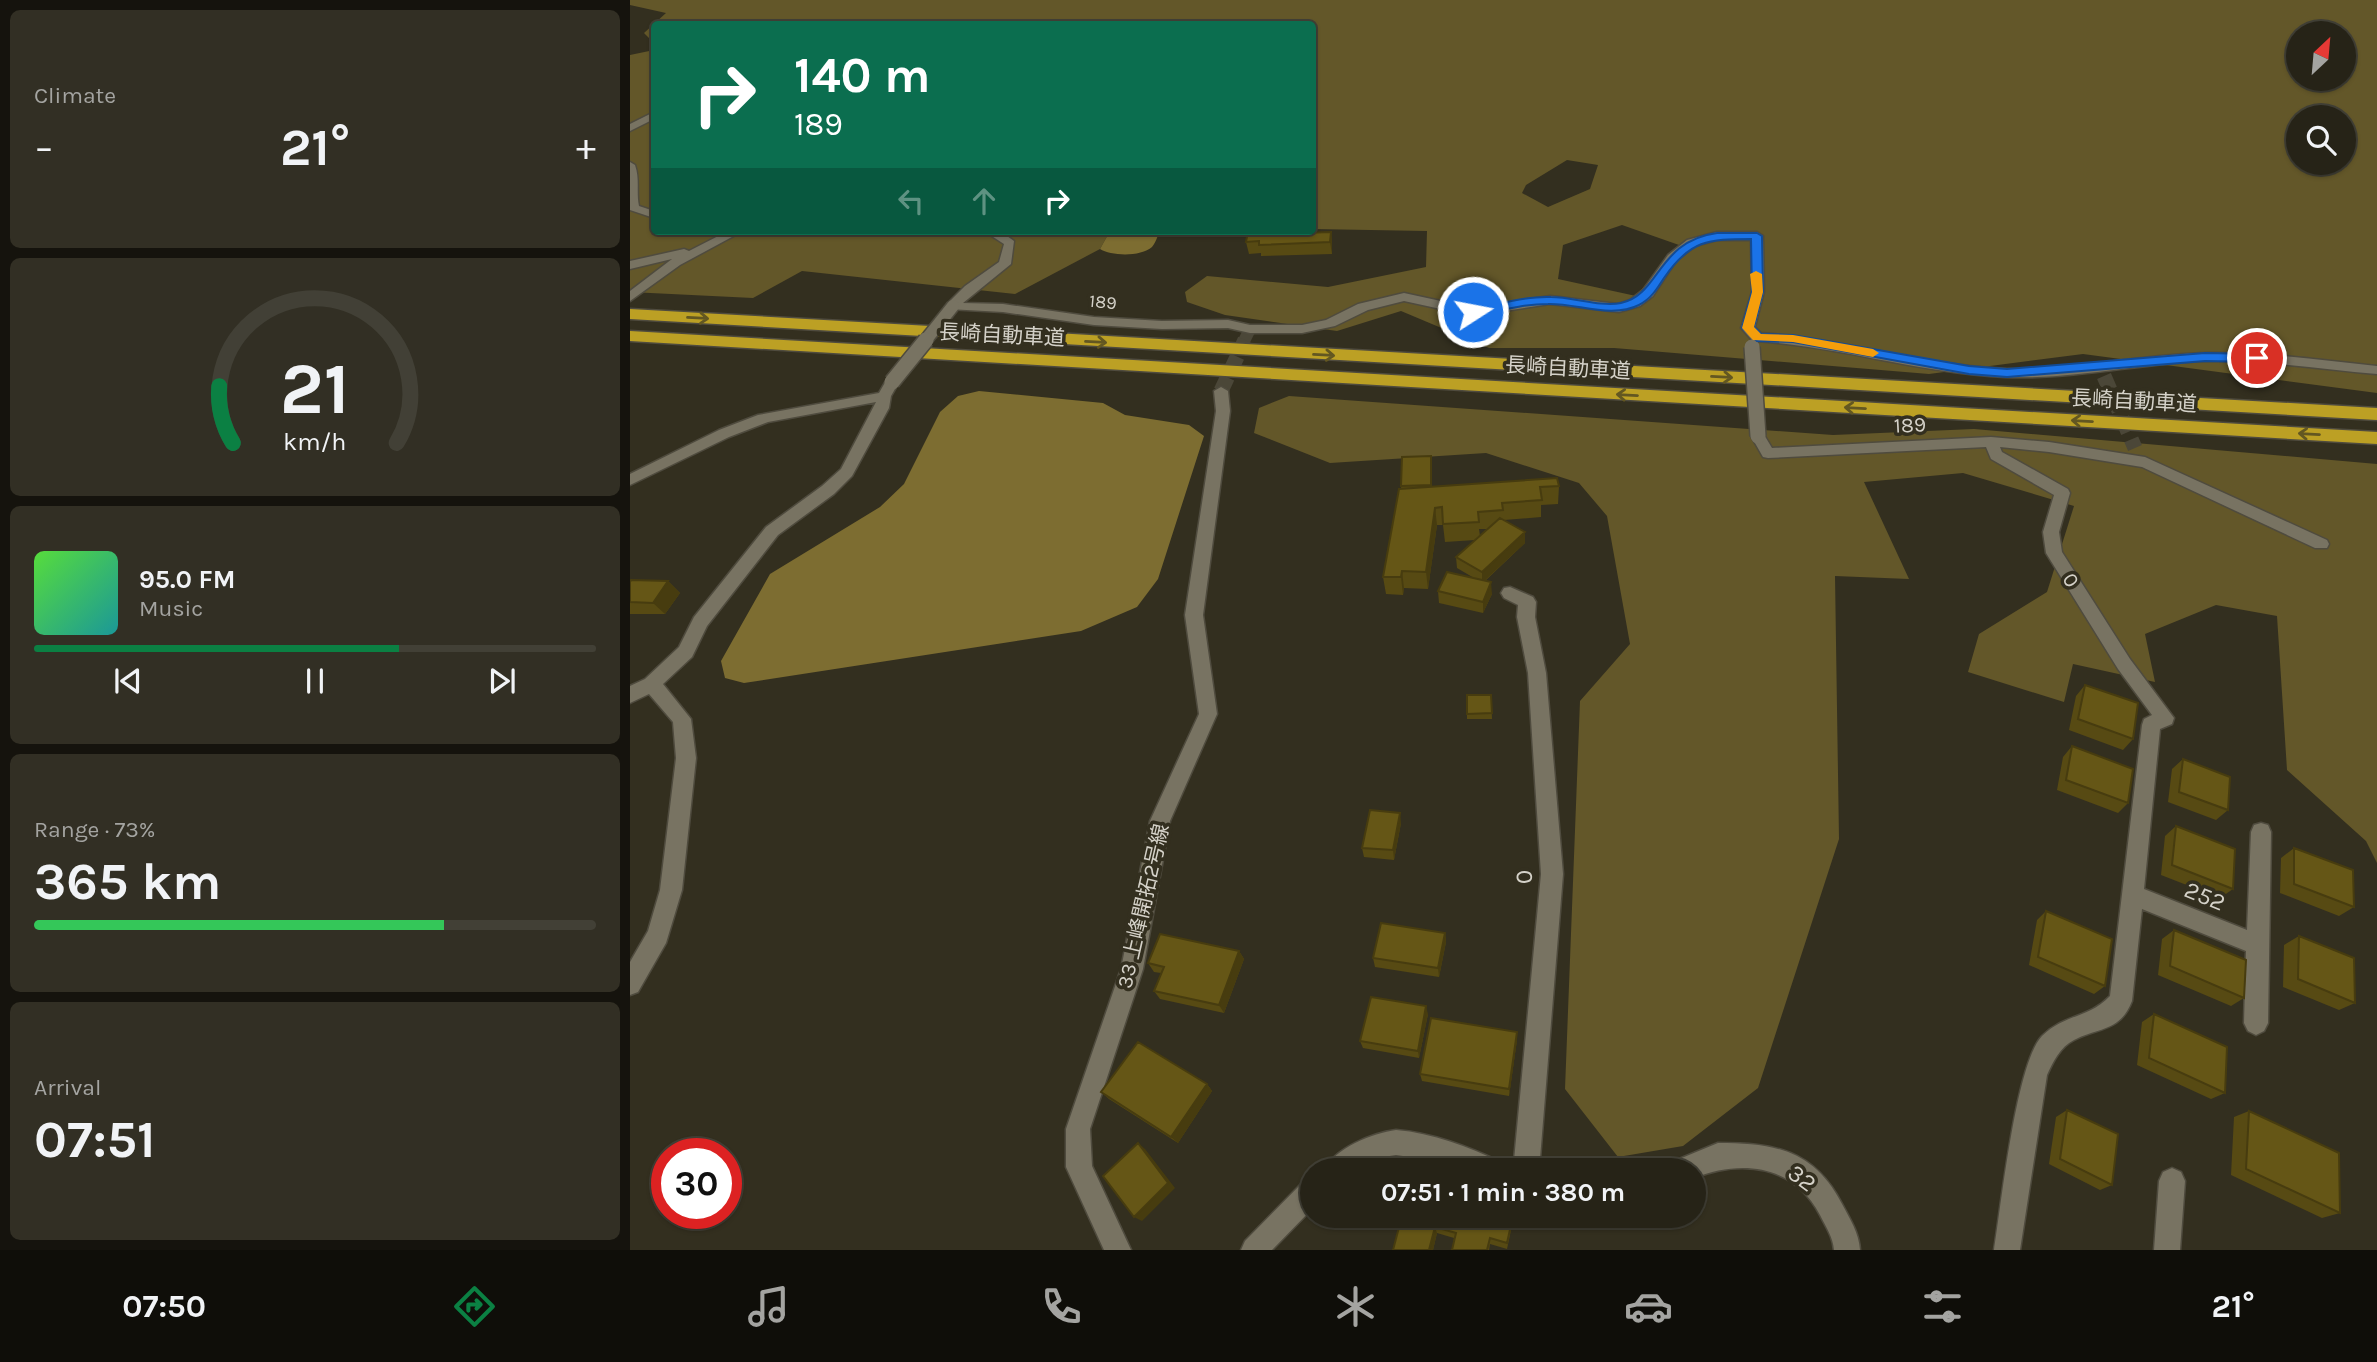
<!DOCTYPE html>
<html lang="en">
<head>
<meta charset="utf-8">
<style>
  body { margin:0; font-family:Karla,"Noto Sans JP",sans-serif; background:#322f24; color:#f1f3f6; height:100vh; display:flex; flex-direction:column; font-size:26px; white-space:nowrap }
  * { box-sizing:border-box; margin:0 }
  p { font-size:23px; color:#a4a4a1 }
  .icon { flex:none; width:38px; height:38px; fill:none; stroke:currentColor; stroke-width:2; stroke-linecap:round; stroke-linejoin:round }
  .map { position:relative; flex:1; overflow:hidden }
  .panel { display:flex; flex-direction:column; gap:10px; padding:10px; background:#15130d; width:630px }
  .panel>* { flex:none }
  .hud { position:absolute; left:21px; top:21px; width:665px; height:214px; border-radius:7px; box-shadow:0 2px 5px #0004,0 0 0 2px #424036; background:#0b6e4f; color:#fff; overflow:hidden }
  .needle { width:46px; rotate:26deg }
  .buttons { position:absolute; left:1656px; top:21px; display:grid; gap:14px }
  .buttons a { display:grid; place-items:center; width:70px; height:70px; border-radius:50%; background:#262317; box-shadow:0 2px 5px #0004,0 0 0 2px #424036; font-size:35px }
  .speed { position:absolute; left:21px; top:1138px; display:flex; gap:14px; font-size:35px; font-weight:700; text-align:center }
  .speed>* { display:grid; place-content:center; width:91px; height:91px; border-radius:50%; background:#262317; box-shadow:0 2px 5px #0004,0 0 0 2px #424036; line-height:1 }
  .speed .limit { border:10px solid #d22; background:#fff; color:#111 }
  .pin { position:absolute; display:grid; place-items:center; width:60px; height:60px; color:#fff; margin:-30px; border:4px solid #fff; border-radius:50%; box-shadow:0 2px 7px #0007 }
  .me { position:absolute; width:77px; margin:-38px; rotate:79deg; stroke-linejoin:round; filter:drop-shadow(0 0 5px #0008) }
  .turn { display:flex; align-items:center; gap:24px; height:147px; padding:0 28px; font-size:32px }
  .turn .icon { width:91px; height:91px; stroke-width:2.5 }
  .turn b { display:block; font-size:49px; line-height:60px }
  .lanes { display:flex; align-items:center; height:66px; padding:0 28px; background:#0003; justify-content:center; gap:35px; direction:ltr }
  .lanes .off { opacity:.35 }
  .big { font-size:52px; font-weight:700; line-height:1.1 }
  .panel .widget { flex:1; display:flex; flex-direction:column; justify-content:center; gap:10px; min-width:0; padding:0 24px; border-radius:10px; background:#322f24 }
  .panel .dial { align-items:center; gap:0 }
  .dial svg { height:182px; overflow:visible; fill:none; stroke:#424036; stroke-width:7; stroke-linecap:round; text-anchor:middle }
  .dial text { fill:#f1f3f6; stroke:none }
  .song { display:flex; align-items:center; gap:21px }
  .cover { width:84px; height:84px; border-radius:10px; background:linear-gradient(135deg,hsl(110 70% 55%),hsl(180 70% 35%)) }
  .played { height:7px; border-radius:4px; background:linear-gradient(90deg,#0b8043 65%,#424036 65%) }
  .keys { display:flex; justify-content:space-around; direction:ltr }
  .heat { display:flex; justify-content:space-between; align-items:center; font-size:38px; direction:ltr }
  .charge { height:10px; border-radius:5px; background:linear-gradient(90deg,#34c759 73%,#424036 0) }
  .trip { position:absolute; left:670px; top:1158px; width:406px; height:70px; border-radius:35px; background:#262317; box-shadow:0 2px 5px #0004,0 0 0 2px #424036; font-weight:700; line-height:70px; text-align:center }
  .tabs { display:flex; height:112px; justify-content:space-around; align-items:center; background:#0f0e09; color:#a4a4a1 }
  .tabs .icon { width:49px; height:49px }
  .tabs .active { color:#0b8043 }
  .tabs b { font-size:32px; color:#f1f3f6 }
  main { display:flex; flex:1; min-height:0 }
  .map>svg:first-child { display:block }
  .green { fill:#635729; fill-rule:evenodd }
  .water { fill:#7d6d31 }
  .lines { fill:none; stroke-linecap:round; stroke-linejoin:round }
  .street-tunnel-far1 { stroke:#4b4738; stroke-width:12; stroke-dasharray:12 6; stroke-linecap:butt }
  .street-tunnel { stroke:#4b4738; stroke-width:15; stroke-dasharray:15 8; stroke-linecap:butt }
  .street-casing { stroke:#4f4b3e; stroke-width:3 }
  .highway-casing { stroke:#4f4b3e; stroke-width:3 }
  .street { fill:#787362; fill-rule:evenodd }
  .highway { fill:#bca024; fill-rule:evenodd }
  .street-bridge-far1-casing { stroke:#4f4b3e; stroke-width:15; stroke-linecap:butt }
  .street-bridge-casing { stroke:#4f4b3e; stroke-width:18; stroke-linecap:butt }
  .street-bridge-far1 { stroke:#787362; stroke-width:12 }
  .street-bridge { stroke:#787362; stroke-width:15 }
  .wall { fill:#574a13; fill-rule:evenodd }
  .shaded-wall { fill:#473c0f }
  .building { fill:#655616; stroke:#473c0f; stroke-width:2 }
  .oneway { stroke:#635721 }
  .route { fill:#1a73e8; stroke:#114b97; stroke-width:2 }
  .slow { fill:#f59e0b }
  .labels { text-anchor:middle; stroke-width:7; stroke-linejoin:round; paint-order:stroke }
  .far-street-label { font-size:18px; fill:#d5d2c9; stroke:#332f1f }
  .street-label { font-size:21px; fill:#d5d2c9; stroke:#332f1f }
  .near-street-label { font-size:24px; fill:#d5d2c9; stroke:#332f1f }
</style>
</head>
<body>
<main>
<section class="panel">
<div class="widget"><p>Climate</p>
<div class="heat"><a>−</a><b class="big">21°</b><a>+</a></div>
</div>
<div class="widget dial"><svg viewBox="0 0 100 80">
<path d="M14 69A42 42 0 1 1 86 69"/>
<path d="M14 69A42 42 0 0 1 8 44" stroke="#0b8043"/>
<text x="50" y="56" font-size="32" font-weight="700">21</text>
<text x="50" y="72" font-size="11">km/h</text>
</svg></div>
<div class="widget">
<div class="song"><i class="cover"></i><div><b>95.0 FM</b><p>Music</p></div></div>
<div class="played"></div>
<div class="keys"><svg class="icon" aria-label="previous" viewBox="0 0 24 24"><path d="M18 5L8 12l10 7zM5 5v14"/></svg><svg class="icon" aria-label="pause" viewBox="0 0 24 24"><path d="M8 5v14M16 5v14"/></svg><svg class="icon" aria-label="next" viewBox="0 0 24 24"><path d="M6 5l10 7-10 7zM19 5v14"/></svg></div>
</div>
<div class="widget"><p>Range · 73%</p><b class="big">365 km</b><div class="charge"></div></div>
<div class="widget"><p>Arrival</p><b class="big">07:51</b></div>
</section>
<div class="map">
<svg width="1747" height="1250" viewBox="0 0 1747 1250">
  <rect width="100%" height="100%" fill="#332f1f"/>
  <path class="green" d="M0,0H1747V393L1453,354L1299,374L984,348H859L771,311L707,331L595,315L557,302L555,292L577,276L698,287L796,267L797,231L683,229L682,24H24V43L14,33L36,13L0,5ZM1668,33H1713V79H1668ZM1668,117H1713V163H1668ZM937,160L968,165L960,189L918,207L892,193L896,185ZM992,225L1049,245L1006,296L928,279L933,245Z
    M24,50V231H480L470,249L385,294L172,271L123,298L0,292V55Z
    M659,396L1203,435L1344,429L1747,464V863L1736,841L1657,770L1647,616L1586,605L1515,634L1525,682L1443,664L1434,702L1338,672L1349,634L1417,592L1444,506L1333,473L1234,482L1279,579L1205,576L1209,839L1128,1088L1053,1146L988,1157L935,1089L950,701L1000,644L977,516L949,483L856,453L700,463L624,433L629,408Z"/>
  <path class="water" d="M480,231H530C528,235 525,244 522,247C511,257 481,256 470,249Z
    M349,391L473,403L495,415L559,425L574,436L528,579L507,607L451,631L114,683L95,678L91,661L140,574L250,507L274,484L310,412L328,396Z"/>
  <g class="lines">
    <path class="street-tunnel-far1" d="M614,341L620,329"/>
    <path class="street-tunnel" d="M1474,376L1505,448
      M591,391L615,340"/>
    <g class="street-casing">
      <path id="street" d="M24,112V119L0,131V124Z
        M0,162L5,165C10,179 6,192 9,206L24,211V218L0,210Z
        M98,231H113L50,265L0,301V291L42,259L0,269V261L54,249L59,251Z
        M354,231H370L384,241L381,264L333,303L373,304L464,317L532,321L598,320L620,325H672L696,320L728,304L774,293L843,308L920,296L988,304L1000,300L1013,290L1038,255L1057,240L1087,232H1127L1133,236L1134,292L1125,327L1131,333C1214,339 1294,366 1377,369C1445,371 1511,354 1578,353C1634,352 1691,360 1747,366V374C1691,369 1634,360 1577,361C1509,363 1443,380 1375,377C1291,373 1211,347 1127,341L1122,340L1111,328L1122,292L1121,240H1087L1065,246L1046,261L1023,296L1010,306L989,312L920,304L843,316L774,301L738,310L705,326L672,333H620L598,328L532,329L464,325L373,312L318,309V303L335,286L369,262L374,244Z
        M262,378L269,382L261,396L259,408L222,476L204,494L148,535L77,626L62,657L33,684L61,719L66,758L52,890L36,943L8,992L0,995V962L18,931L30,890L46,758L43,722L19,694L0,703V686L15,679L49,647L64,617L136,527L192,486L211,469L246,402L138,422L99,437L0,485V474L89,430L128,415L249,393L257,379Z
        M591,387L598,391L600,411L573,615L587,714L540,821L513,969L460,1129L462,1166L501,1250H474L436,1167V1129L491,969L520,821L569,714L555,615L586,411L584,391Z
        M1128,431L1133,433L1142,448L1361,437L1419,442L1515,457L1697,540L1699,544L1697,548H1685L1512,467L1419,452L1370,447L1372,452L1438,489L1440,493L1429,532L1432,552L1500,659L1544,718L1542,724L1530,729L1514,889L1617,930L1621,832L1624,825L1631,823L1638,825L1641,832L1638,1023L1634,1031L1626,1035L1618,1031L1614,1023L1616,951L1512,909L1502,1001C1490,1032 1469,1027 1444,1040C1430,1047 1423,1062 1417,1075L1390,1250H1364C1371,1207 1386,1063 1412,1036C1436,1013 1458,1019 1480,996L1512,725L1514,719L1522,715L1488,669L1416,553L1413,532L1424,495L1361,459L1356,447L1138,458L1133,457L1121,436Z
        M880,587L903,597L906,602L905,617L916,673L933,874L909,1171H883L911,874L898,673L887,617L888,605L874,598L871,593L874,588Z
        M766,1130C803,1133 838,1147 871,1162L875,1171H832L794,1159L766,1155L753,1157L730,1171H694C704,1148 743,1133 766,1130Z
        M1088,1143C1145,1143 1184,1150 1212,1204C1220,1219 1229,1233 1230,1250H1204C1203,1237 1196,1227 1190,1215C1164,1165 1112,1159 1064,1178V1171H1038L1042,1162Z
        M1542,1168L1551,1172L1555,1181L1550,1250H1524L1529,1181L1533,1172Z
        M682,1178V1209L642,1250H611L615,1241L673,1182Z"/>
    </g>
    <g class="highway-casing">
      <path id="highway" d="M0,309L1747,408V420L0,319Z
        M0,331L1747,432V444L0,341Z"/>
    </g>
    <use href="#street" class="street"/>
    <use href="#highway" class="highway"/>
    <g class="street-bridge-far1-casing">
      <path id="street-bridge-far1" d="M295,341L323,306"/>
    </g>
    <g class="street-bridge-casing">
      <path id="street-bridge" d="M1122,347L1128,436
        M262,382L296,340"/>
    </g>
    <use href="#street-bridge-far1" class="street-bridge-far1"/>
    <use href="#street-bridge" class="street-bridge"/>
  </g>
  <path class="wall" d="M701,232L702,244V254L631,256V253L619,254L616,242L676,233Z
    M772,457L802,468V486H929L928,504L911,505V517L874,520L895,532V543L855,581L862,594L853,613L809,603L808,591L844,578L827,568L826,557L845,540L815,542L813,525H807L798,589L774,588L773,595L756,594L753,577L771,489ZM849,529H857L850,536Z
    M38,581L50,593L35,614H0V582Z
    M1455,685L1503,739L1493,750L1439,730L1446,696Z
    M837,695H861L862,719H837Z
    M1442,746L1498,803L1488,813L1427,790L1433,757Z
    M1553,759L1598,810L1586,820L1538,802L1542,769Z
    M771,823L764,860L734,857L732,848Z
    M1546,826L1603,889L1590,898L1531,875L1535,836Z
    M1664,848L1724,907L1709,916L1650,893L1651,858Z
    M1416,911L1475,986L1464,994L1399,965L1407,920Z
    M1544,930L1614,998L1601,1006L1528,975L1532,939Z
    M815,933L816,942L809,977L745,967L743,958Z
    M1669,936L1725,1003L1709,1010L1653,987L1654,945Z
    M609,951L614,959L594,1013L530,999L524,991L531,973L524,972L518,963Z
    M798,1014L789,1058L733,1048L730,1041Z
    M1524,1014L1595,1093L1581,1099L1507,1065L1512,1022Z
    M887,1040L879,1096L792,1081L790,1074Z
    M577,1084L582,1091L548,1143L479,1099L471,1092Z
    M1437,1110L1482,1185L1470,1190L1419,1164L1426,1117Z
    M1619,1111L1710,1213L1692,1218L1601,1175L1604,1117Z
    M772,1216H884L877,1249L860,1244L859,1250H822L824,1238L807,1233L803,1250H763Z"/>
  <path class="shaded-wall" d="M701,232L702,244V254L700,242Z
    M805,508L807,525L798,589L796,572Z
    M895,532V543L852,583V572Z
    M772,571L774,588L773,595L771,577Z
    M38,581L50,593L35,614L23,603Z
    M861,582L862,594L853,613V602Z
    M770,813L771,823L764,860L763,850Z
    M815,933L816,942L809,977L808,968Z
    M609,951L614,959L594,1013L589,1005Z
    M796,1006L798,1014L789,1058L788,1051Z
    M887,1032V1040L879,1096V1089Z
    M577,1084L582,1091L548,1143L541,1137Z
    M508,1143L515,1149L545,1188L512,1221L504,1217Z
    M805,1227L807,1233L803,1250H799Z"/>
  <path class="building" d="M618,231H675L674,233L701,232L700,242L629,245V241L616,242Z
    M801,456V485L771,486L772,457Z
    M927,478L929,486L910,487L912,500L872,503L873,510L848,512L849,522L813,524L812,507L805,508L796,572L772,571L771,577H753L769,489Z
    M870,518L895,532L852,572L826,557Z
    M817,572L861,582L853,602L808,591Z
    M1,580L38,581L23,603L0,602V582Z
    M1455,685L1508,703L1503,739L1448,719Z
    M837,695H861L862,713L837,714Z
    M1442,746L1503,769L1498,803L1436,780Z
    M1553,759L1600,777L1598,810L1549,792Z
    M740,810L770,813L763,850L732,848Z
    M1546,826L1605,849L1603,889L1542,865Z
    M1664,848L1723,870L1724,907L1664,884Z
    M1416,911L1482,939L1475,986L1408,957Z
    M751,923L815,933L808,968L743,958Z
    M1544,930L1616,960L1614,998L1540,966Z
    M530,934L609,951L589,1005L524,991L534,967L518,963Z
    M1669,936L1724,958L1725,1003L1668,979Z
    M741,997L796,1006L788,1051L730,1041Z
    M1524,1014L1597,1047L1595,1093L1519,1058Z
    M801,1018L887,1032L879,1089L790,1074Z
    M508,1042L577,1084L541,1137L471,1092Z
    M1437,1110L1488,1134L1482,1185L1430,1159Z
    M1619,1111L1709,1153L1710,1213L1616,1169Z
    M508,1143L538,1183L504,1217L473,1176Z
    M772,1216H883L877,1243L860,1238L857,1250H822L826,1233L805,1227L799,1250H763Z"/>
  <defs><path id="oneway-shaft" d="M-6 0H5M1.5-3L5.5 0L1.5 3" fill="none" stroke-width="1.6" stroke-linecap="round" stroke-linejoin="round" transform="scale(1.75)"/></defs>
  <g class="oneway">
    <use href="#oneway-shaft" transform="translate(68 318) rotate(3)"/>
    <use href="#oneway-shaft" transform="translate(466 342) rotate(3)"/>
    <use href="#oneway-shaft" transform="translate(694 355) rotate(3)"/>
    <use href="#oneway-shaft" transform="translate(1092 377) rotate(3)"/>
    <use href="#oneway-shaft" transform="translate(997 395) rotate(-177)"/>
    <use href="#oneway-shaft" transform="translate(1225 408) rotate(-177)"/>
    <use href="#oneway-shaft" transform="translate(1452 421) rotate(-177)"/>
    <use href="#oneway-shaft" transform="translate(1679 434) rotate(-177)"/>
  </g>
  <path class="route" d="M1087,233H1127L1132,236L1133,292L1124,327L1131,334L1163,335L1339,366L1377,369L1575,353L1627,354L1633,358L1627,362L1575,361L1377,377L1339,374L1163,342L1127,341L1112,328L1122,292L1121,239C1078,239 1060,240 1034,278C1027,289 1021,299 1009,305C981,319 947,303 918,304C893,304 868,311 843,316L837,312C845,307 858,306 868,304C885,300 903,296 921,297C943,297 970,307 991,303C1030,295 1027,241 1087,233Z"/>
  <path class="slow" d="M1126,271L1132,274L1133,292L1124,327L1131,334L1163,335L1243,349L1249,353L1243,357L1163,342L1123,340L1112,328L1122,292L1120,274Z"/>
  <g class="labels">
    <g class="far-street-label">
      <text transform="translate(473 302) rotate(5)" y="6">189</text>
    </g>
    <g class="street-label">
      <text transform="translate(372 335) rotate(3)" y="7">長崎自動車道</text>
      <text transform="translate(938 368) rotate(3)" y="7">長崎自動車道</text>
      <text transform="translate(1504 401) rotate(3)" y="7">長崎自動車道</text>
      <text transform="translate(1280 425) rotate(-3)" y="7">189</text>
      <text transform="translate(1441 580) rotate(58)" y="7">0</text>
      <text transform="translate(513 906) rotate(-77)" y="7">33 上峰開拓2号線</text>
    </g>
    <g class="near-street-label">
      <text transform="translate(894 877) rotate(-91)" y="8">0</text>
      <text transform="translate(1575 896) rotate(22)" y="8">252</text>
      <text transform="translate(1172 1178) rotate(37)" y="8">32</text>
    </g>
  </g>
</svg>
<div class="buttons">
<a><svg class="needle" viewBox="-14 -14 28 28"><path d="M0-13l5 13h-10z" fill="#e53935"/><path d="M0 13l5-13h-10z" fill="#a4a4a1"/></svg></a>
<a><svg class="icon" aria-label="search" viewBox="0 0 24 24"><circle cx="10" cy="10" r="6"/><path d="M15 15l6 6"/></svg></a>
</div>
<div class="speed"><div class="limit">30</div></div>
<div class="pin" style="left:1627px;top:358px;background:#d93025"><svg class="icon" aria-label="arrive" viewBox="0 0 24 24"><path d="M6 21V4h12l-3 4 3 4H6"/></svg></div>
<svg class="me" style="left:843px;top:312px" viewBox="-20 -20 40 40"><circle r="17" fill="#1a73e8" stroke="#fff" stroke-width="3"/><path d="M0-11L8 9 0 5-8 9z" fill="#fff"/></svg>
<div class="trip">07:51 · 1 min · 380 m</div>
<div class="hud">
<div class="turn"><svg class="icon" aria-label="right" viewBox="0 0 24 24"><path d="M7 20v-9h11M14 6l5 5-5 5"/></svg><div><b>140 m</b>189</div></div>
<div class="lanes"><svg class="icon off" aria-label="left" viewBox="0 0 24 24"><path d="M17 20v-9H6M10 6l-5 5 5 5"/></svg><svg class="icon off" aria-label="ahead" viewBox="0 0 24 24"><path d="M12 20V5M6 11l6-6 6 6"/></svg><svg class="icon" aria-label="right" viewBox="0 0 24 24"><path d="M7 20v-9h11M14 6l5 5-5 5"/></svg></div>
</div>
</div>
</main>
<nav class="tabs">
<b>07:50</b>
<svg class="icon active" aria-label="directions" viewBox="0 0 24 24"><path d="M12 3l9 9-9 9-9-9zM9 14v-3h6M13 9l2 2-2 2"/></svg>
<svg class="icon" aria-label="music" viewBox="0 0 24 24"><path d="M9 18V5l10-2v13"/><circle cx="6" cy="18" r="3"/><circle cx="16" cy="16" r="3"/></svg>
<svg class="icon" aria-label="phone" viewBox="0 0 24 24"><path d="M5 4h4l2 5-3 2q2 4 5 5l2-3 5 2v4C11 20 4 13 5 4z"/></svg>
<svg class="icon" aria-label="climate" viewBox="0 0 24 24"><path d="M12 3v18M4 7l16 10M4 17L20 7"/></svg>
<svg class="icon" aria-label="car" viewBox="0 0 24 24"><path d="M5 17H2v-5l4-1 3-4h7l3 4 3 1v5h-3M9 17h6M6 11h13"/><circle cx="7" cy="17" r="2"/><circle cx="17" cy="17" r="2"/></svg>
<svg class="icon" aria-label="filters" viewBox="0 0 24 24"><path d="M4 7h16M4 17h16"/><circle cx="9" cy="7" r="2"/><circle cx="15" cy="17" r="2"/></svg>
<b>21°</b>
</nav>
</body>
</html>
